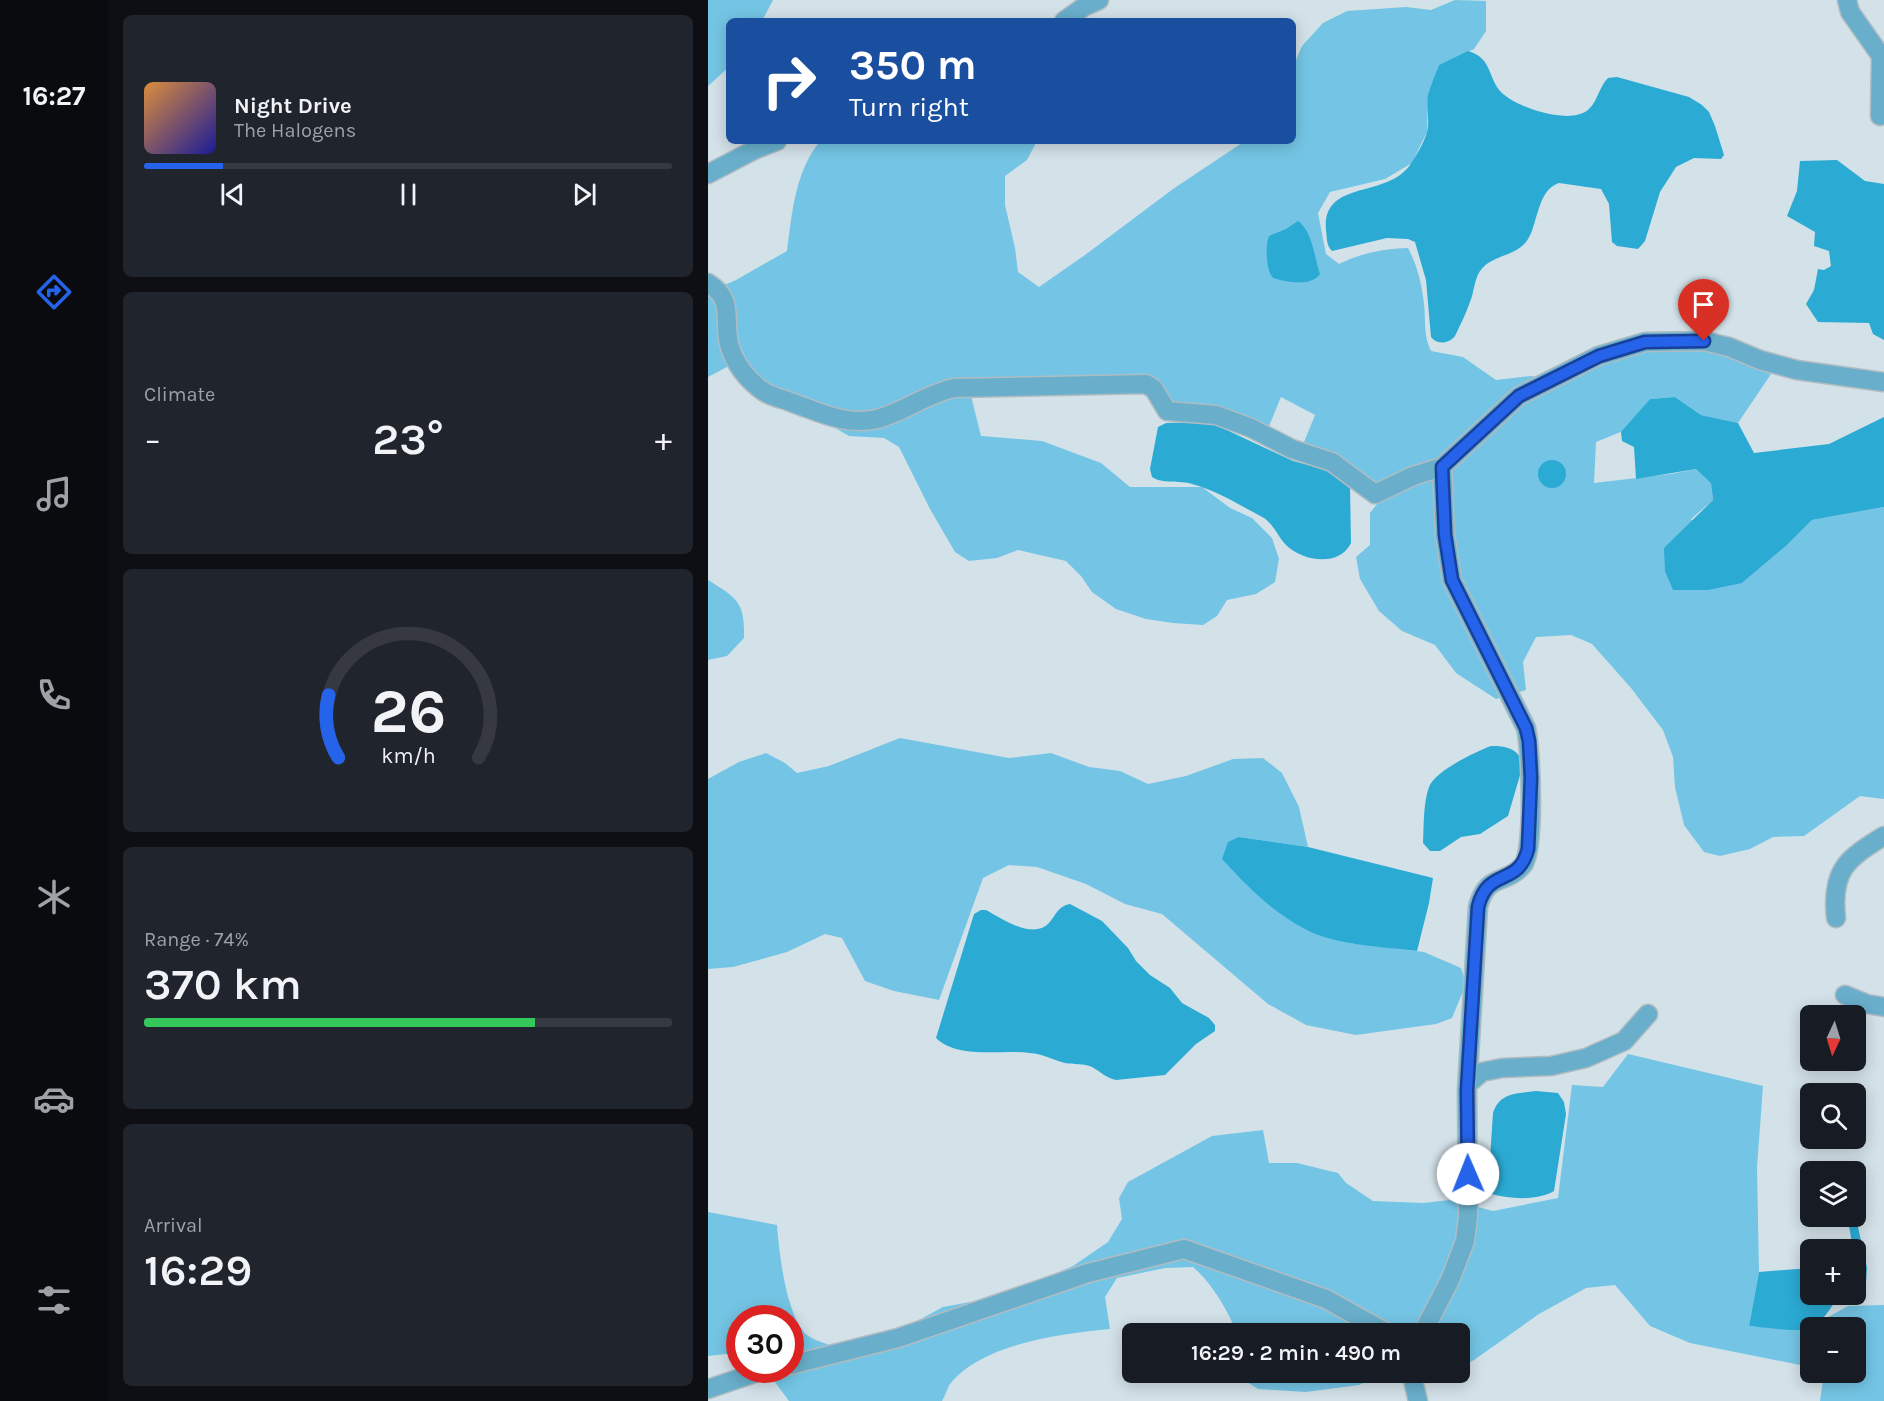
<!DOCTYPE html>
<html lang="en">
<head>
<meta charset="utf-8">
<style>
  body { margin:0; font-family:Karla,sans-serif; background:#20242c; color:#f1f3f6; height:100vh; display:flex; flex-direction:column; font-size:22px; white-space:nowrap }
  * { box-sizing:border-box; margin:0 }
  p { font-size:20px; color:#9ea1a6 }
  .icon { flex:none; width:33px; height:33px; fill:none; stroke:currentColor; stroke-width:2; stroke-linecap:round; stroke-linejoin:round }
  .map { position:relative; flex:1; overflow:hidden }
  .sheet { display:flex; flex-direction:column; gap:15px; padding:15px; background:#0d0f14; width:600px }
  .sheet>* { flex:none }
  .banner { position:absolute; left:18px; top:18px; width:570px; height:126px; border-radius:9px; box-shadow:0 3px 15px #0003; background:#1a4fa0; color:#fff; overflow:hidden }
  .needle { width:39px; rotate:184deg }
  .controls { position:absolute; left:1092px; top:1005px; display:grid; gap:12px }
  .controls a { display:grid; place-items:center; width:66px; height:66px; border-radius:9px; background:#171b24; box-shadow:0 3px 15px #0003; font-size:30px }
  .speed { position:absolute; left:18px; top:1305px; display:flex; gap:12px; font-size:30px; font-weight:700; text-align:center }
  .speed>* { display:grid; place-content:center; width:78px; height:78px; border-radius:50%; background:#171b24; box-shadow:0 3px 15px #0003; line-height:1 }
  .speed .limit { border:9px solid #d22; background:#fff; color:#111 }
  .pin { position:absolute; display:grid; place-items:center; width:51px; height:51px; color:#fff; margin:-62px -26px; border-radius:50% 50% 50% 0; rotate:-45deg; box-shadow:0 0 6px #0007 }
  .pin .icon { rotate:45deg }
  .me { position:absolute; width:66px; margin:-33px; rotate:359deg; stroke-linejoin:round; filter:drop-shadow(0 0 4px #0008) }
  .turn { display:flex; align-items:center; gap:21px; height:126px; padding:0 24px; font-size:27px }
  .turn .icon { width:78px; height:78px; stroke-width:2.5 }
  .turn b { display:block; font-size:42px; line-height:51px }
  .big { font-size:45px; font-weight:600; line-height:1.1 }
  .sheet .card { flex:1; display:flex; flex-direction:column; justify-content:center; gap:9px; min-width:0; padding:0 21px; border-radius:9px; background:#20242c }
  .sheet .dial { align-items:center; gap:0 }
  .dial svg { height:156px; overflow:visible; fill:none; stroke:#363941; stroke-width:7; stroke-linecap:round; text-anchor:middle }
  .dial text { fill:#f1f3f6; stroke:none }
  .song { display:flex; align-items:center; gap:18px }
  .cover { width:72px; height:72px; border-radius:9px; background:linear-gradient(135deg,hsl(30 70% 55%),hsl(240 70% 35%)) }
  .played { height:6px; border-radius:3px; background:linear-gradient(90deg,#2563eb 15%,#363941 15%) }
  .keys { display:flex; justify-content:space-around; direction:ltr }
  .heat { display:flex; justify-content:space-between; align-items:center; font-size:33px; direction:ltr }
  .charge { height:9px; border-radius:4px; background:linear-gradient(90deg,#34c759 74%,#363941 0) }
  .trip { position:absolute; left:414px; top:1323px; width:348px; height:60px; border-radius:9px; background:#171b24; box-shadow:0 3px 15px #0003; font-weight:600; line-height:60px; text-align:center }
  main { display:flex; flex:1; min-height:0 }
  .menu { display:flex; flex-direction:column; width:108px; justify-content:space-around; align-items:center; background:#090b0e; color:#9ea1a6 }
  .menu .icon { width:42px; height:42px }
  .menu .selected { color:#2563eb }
  .menu b { font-size:27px; color:#f1f3f6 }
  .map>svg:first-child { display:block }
  .green { fill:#74c5e5 }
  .water { fill:#2baad4 }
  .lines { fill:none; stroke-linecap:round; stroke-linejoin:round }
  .minor-casing { stroke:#b0bcc2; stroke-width:21 }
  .minor { stroke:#69afcb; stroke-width:18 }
  .route-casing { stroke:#184099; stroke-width:15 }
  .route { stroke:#2563eb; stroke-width:10 }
</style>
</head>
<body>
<main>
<nav class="menu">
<b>16:27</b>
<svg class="icon selected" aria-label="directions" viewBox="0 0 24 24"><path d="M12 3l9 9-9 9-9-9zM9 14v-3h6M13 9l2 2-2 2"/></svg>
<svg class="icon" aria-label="music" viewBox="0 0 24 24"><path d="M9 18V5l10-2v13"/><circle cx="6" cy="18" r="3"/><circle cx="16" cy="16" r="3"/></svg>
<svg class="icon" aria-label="phone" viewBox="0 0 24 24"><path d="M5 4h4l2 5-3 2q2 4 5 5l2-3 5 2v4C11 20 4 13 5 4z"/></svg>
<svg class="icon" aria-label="climate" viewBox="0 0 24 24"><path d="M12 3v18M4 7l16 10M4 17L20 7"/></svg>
<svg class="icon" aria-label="car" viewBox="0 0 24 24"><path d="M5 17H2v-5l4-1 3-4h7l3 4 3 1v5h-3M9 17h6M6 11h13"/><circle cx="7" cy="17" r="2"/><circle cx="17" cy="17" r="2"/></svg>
<svg class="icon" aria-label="filters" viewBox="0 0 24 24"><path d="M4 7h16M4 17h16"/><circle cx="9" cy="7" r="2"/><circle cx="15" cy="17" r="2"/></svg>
</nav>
<section class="sheet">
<div class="card">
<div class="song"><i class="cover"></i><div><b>Night Drive</b><p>The Halogens</p></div></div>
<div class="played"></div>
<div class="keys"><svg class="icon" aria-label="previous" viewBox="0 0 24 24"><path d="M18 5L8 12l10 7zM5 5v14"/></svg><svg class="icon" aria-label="pause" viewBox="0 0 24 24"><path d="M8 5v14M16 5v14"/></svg><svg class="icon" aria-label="next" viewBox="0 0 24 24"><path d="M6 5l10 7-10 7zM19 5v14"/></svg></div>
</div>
<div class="card"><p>Climate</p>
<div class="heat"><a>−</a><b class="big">23°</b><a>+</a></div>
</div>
<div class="card dial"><svg viewBox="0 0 100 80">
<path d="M14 69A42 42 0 1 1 86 69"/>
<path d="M14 69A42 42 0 0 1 9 37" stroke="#2563eb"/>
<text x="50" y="56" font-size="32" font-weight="700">26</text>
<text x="50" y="72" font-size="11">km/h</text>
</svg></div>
<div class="card"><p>Range · 74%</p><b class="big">370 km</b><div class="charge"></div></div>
<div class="card"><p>Arrival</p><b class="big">16:29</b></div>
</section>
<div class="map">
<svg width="1176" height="1401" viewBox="0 0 1176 1401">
  <rect width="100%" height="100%" fill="#d3e1e8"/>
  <path class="green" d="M0,0H65L54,21H21V67L0,86Z
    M747,0L778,1V31L766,49L731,65L720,97L719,132L704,163L677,179L622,192L610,213L618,254L631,264C653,253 675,249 700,248C709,265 714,284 716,304C718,320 715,336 723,351L755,357L788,380L823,376L860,382L905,358L953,346L1006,351L1063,374L1030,423L993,415L967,397L942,399L915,431L888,442L886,483L963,474L988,469L1003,482L1005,500L983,519L1034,583L1078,546L1104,520L1176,507V799L1152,796L1096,836L1065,837L1042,849L1012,856L996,852L976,825L967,787L965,757L955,730L923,688L884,644L863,635L828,637L815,662L818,690L788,699L748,673L727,645L694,631L671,611L652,579L648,557L662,545V513L673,499L594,447L607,415L573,397L559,431L469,406L452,387L260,384L273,436L334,441L393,463L422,487H494L522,508L544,518L564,538L571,559L567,582L548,594L519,600L509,616L495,625L465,623L438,619L408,609L384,592L373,576L358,561L310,550L289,558L261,561L247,552L222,509L191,447L176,438L141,436L57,387L32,360L0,377V292L28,280L79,251C84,213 87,172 112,141H329L319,160L297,176V205L307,248L310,272L331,287L377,255L465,189L537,141H585V67L594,46L615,23L639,11L698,7L723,10Z
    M0,580C29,598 37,602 36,638L19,656L0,660Z
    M192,738L301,758L343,753L381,767L412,771L440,784L478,776L525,759L555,758L574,773L591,807L600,847L531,837L643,943L716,952L753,968L758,984L744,1018L728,1024L648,1035L598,1025L560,1004L454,914L417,904L378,884L329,867L301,865L275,878L231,1000L186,991L157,981L134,938L117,934L79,952L25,967L0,969V779L31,762L58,753L77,763L89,773L121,766Z
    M920,1054L1055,1086L1049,1167L1051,1272L1041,1326L1097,1330L1140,1306L1176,1305V1401H1112L1116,1373L1148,1372V1328H1102V1367L982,1343L942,1326L907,1285L878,1288L831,1314L766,1360L752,1367V1334L529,1333C520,1311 504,1283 485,1267L457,1268L409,1278L397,1297L402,1329C353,1334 275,1343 242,1384C239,1389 237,1396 234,1401H81L58,1370H82V1318H32L31,1356L18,1354L0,1356V1212L69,1225C71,1252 78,1316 99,1335C106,1341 121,1344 130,1348L198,1327L235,1307L273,1300L315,1287L365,1266L400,1242L414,1219L411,1198L420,1182L504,1136L555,1130L561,1163H589L630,1173L638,1183L665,1201L715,1203L742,1200L785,1211L850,1198L864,1085L895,1087Z
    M539,1373V1372L677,1373L651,1385L598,1392L550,1389L539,1382Z"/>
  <path class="water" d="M760,51C785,58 779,78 794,93C810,108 863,126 881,109C890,100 891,87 900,78L909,77L981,97L994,105L1001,112L1007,126L1016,155L1013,159L986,158L968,167L952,192L937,241L930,249L909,246L904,242L901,204L893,189L851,183C828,190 830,228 818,242C806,257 783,255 772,271C766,280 766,293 762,302C758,314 752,325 747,336C741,344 729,345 723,337L718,280L707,242L700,239L679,238L624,251C618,245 619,237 618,230C614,179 678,199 702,165C708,156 716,143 719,132C722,121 718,107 720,95C723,85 727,75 731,65Z
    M1129,160L1157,181L1176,184V340L1165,334L1161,323L1110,322L1098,304L1106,290L1110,269L1116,270L1123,266L1121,251L1106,246L1107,232L1079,216L1089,191L1092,161Z
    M590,221C605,232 606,257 612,274C603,287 578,282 565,278C558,270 557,246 561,236L578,229Z
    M967,397L993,415L1030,423L1046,453L1121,444L1176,417V507L1104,520L1078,546L1034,583L1000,590H965L957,571L956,548L1005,500L1003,483L988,469L928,479L926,447L914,441L913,432L942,399Z
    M489,422L508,425L585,461L624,471L642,486L643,543C631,568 593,561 577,544C569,535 566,525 556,518C533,506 510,491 484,484C472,480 454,484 444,477L442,469L450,427L458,423Z
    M830 474a14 14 0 1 1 28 0a14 14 0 1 1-28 0Z
    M783,746C798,746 811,748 815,765L800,816L772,834L753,837L732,851H722L715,843C716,825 715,804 721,787C727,771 767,752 783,746Z
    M531,837L600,847L725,878L721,903L709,951C677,947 627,945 599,930C565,913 539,886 514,859L520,842Z
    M362,904L394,921L420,948L428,961L442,975L462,988L474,1003L501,1018L507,1025V1031L488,1044L457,1075L408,1080C398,1078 393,1072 384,1067C376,1063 366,1065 357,1063C345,1060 335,1054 322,1053C293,1049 251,1060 228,1038L266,914L273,910H278C294,919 325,940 341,923C348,915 350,906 362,904Z
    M828,1091L850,1093L856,1102L858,1114L846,1191C829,1201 802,1199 784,1194L780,1188L785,1113C792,1092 809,1094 828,1091Z
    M1146,1224L1150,1227L1159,1268L1158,1283L1153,1287L1148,1285V1250L1145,1249L1141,1226Z
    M1102,1268V1294L1129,1295C1126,1307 1111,1326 1098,1329C1088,1332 1053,1327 1041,1326L1051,1272Z"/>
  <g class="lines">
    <g class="minor-casing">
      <path id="minor" d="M1139,0L1142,12L1173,56L1172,116
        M356,21L377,6L391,0
        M0,174L48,149L69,141
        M0,283C27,300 15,318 21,344C26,363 39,380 55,391C63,397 76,399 85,403C114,413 138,426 169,419C196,412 218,394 246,388L438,384L446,389L459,411L508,415L543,428L584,449L624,462L667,494L705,476L734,467
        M1128,918C1123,871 1138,859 1176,836
        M1137,995L1159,1004L1176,1007
        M760,1084L774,1072L794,1068L843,1066L878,1058L916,1041L940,1014
        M714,1334L742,1280L757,1241L760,1217L759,1090L770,907C779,872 797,886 815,865C827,850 823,749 818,728L744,580L737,535L734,467L811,396L890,356L937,342L996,341L1021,347L1052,360L1089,370L1176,382
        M82,1365L190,1338L380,1273L476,1249L618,1299L681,1334
        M703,1372L710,1401
        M0,1389L56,1370"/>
    </g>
    <use href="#minor" class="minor"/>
  </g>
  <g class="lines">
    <g class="route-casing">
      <path id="route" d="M760,1174L759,1090L770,907C780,866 810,888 820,849L823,778L821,741L818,728L744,580L737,535L734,467L811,396L891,356L937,342L996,341"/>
    </g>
    <use href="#route" class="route"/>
  </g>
</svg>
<div class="controls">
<a><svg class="needle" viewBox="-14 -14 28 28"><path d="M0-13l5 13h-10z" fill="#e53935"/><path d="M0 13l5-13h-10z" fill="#9ea1a6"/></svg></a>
<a><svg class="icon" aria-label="search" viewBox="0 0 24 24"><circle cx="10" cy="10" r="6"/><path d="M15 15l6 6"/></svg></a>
<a><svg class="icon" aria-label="layers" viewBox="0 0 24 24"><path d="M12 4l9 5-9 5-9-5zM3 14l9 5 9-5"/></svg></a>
<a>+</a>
<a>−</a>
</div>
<div class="speed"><div class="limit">30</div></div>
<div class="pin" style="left:996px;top:341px;background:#d93025"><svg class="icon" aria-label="arrive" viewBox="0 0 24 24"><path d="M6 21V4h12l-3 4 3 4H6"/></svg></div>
<svg class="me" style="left:760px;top:1174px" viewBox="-20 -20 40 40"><circle r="19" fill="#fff"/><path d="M0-13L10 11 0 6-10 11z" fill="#2563eb"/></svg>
<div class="trip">16:29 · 2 min · 490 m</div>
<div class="banner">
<div class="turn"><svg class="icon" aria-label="right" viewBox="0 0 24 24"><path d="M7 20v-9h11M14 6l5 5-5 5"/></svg><div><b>350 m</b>Turn right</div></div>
</div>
</div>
</main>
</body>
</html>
